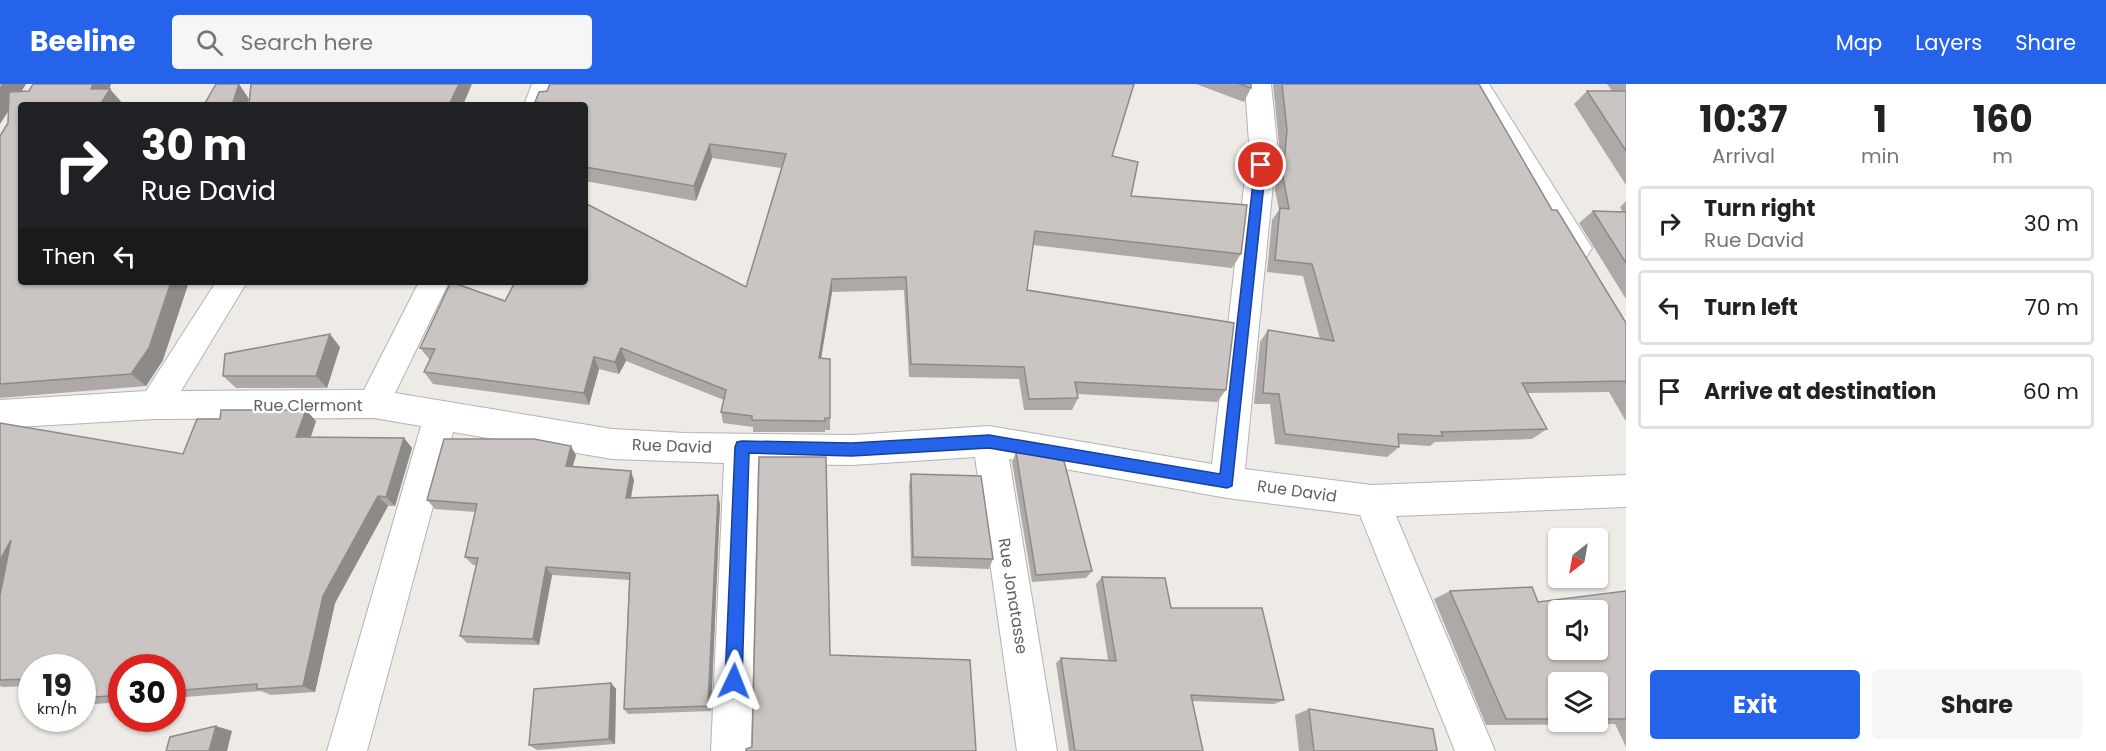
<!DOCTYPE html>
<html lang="en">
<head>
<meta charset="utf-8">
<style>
	body { margin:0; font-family:Poppins,sans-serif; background:#f6f6f6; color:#222; height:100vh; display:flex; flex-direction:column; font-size:22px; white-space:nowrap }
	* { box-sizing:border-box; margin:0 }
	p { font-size:20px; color:#767676 }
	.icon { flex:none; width:33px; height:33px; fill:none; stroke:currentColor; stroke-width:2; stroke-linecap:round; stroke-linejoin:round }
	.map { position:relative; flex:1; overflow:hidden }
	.panel { display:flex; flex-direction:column; background:#fff; width:480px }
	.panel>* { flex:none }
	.hud { position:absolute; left:18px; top:18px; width:570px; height:183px; border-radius:6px; box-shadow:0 2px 4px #0004; background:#202124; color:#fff; overflow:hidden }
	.needle { width:39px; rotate:211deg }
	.buttons { position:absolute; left:1548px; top:444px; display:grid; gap:12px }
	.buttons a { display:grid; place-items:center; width:60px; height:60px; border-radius:6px; background:#fff; box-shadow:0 2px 4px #0004; font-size:30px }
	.speed { position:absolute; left:18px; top:570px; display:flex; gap:12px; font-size:30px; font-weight:700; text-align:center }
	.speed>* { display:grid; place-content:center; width:78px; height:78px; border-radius:50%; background:#fff; box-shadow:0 2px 4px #0004; line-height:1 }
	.speed small { font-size:15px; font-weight:400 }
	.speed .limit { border:9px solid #d22; background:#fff; color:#111 }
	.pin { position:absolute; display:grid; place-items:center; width:51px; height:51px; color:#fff; margin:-26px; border:3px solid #fff; border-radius:50%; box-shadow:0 2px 6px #0007 }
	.me { position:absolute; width:66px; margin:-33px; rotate:2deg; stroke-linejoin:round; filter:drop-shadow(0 0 4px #0008) }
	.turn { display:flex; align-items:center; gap:21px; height:126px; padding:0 24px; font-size:27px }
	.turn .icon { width:78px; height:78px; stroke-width:2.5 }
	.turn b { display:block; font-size:42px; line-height:51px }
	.then { display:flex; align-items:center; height:57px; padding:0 24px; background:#0003; gap:12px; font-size:22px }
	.eta { display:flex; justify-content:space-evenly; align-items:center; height:102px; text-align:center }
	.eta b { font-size:36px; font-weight:700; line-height:42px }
	.cta { display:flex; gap:12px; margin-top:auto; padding:12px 24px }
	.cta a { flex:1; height:69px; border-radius:6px; background:#2563eb; color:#fff; font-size:24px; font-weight:700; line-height:69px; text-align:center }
	.cta a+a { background:#f6f6f6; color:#222 }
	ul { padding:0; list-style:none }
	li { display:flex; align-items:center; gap:18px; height:75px; margin:0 12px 9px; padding:0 12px; border:3px solid #e0e0e0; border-radius:6px }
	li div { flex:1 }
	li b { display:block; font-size:22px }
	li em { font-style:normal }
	header { display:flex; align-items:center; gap:36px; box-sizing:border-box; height:84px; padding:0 30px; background:#2563eb; color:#fff }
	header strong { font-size:28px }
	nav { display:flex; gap:33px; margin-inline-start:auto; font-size:21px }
	.search { width:420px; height:54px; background:#f6f6f6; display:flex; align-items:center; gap:15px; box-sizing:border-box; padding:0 21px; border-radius:6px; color:#767676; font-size:22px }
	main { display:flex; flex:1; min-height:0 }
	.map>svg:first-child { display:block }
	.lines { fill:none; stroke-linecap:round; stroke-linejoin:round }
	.minor-casing { stroke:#b0b4b7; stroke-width:2 }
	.minor { fill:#fff; fill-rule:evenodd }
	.wall { fill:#aea9a7; fill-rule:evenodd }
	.shaded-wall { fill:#8d8a88 }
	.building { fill:#cac5c2; stroke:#8d8a88; stroke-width:1.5; fill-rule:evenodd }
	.route { fill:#2563eb; stroke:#184099; stroke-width:1.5 }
	.labels { text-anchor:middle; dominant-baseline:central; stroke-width:4.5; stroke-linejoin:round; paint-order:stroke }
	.street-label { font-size:16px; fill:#5d6265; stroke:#fff }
</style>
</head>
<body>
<header>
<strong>Beeline</strong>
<div class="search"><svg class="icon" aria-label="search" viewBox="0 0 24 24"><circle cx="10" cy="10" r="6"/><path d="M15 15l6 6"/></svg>Search here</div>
<nav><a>Map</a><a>Layers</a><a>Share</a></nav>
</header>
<main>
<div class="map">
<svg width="1626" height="667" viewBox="0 0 1626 667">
	<rect width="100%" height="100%" fill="#eeeae5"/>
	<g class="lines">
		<defs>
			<g id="minor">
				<path d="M532,0H558L550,21H524Z"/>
				<path d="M1245,0H1271L1277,59L1245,385L1372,401L1626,391V423L1396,432L1495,667H1455L1360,431L1227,414L1009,375L1057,667H1017L975,373L852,381L758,380L751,667H711L724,379L612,375L453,348L367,667H327L421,342L374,334L155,335L0,344V316L146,307L216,198H247L181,307L364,306L419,198H449L395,309L612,345L685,349L852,351L989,342L1212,380L1249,59Z"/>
				<path d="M1463,0H1489L1587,156L1592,164L1587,172L1577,175L1567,172Z"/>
			</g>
		</defs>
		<use href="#minor" class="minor-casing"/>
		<use href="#minor" class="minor"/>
	</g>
	<g class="wall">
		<path d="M0,0H26L21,8L29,7L33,0H111L109,5L123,20L21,21V198L163,276L146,302L0,314V52L8,39V27Z"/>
		<path d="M550,0H1134L1112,72L1138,78L1131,112L1247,121L1241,170L1232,184L1033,161L1027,206L1234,239L1226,306L1217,318L1078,310V314L1072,326H1024L1019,295L909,293L904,206L832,208L821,274L830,275V346H825V348H753V343L723,339L721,328L724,316L626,277L619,290L599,285L589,321L433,300L424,288L430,276L420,264L451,198L505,217L515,198H585V119L746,203L781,84L712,74L696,117L585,97V21H536L535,18L539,8L547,7Z"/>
		<path d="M1196,0H1251V4L1244,18Z"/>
		<path d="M1273,0H1479L1552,126L1626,239V336H1625L1609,308L1527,309L1547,345L1532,355L1435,358L1430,362L1399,360V363L1387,373L1275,360L1270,320H1254L1260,258L1268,246L1320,255L1303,192L1267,188L1272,136L1279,126L1275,106L1279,59Z"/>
		<path d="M1607,0H1626V101L1574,20L1587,7H1612Z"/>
		<path d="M1626,117V215L1579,139L1593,127H1622L1620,123Z"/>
		<path d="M340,263L327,304H236L223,292Z"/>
		<path d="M316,337L311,353L404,354L412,364L395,422H388L335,519L315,608L271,611L261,607L172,614V584H122V618L82,621V584H32V602L3,603L0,602V339L183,370Z"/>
		<path d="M1016,368L1092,487L1086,494L1032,498L1012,378Z"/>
		<path d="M576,371L573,382L634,396L631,414L720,420L711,627L628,630L624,625L629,496L552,491L539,561L467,559L460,552L476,481H473L465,473L475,428L435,425L427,416Z"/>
		<path d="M911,390L993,475L989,485L911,482L909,401Z"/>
		<path d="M1102,493L1171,524L1284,616L1274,620L1192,617L1203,667H1069L1056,579L1061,574L1108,576L1096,500Z"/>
		<path d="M1450,507L1538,518L1626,507V663L1615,640L1486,641L1434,515ZM1558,598H1598V638H1558Z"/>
		<path d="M611,599L616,605L615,660L537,666L529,661Z"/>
		<path d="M1309,625L1437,667H1299L1295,631Z"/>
	</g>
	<g class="shaded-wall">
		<path d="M2,0H26L0,40V3Z"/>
		<path d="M93,0H111L108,8L110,5L123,20L122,21H100L91,5Z"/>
		<path d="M239,0L249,15L247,21H232Z"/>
		<path d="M459,0H472L463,21H449Z"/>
		<path d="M710,60L712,74L696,117L694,102Z"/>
		<path d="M832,195V208L819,287V274Z"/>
		<path d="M171,198H189L163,276L146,302L131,290Z"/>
		<path d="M330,250L340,263L327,304L316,292Z"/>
		<path d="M621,264L626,277L619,290L615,278Z"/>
		<path d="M594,273L599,285L589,321L584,309Z"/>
		<path d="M306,326L316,337L307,363L296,353Z"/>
		<path d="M404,354L412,364L395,422L386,413Z"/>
		<path d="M571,362L576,371L570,391L566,382Z"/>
		<path d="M631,387L634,396L629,423L626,414Z"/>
		<path d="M718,411L720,420L711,627L708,622Z"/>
		<path d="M378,412L388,422L335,519L315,608L303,602L323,512Z"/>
		<path d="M11,456L0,520V476Z"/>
		<path d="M546,483L552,491L539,561L533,555Z"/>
		<path d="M611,599L616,605L615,660L609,655Z"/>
		<path d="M216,642L232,647L227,667H209Z"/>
	</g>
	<g class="building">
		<path d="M33,0H93L91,5H110L100,21H21V198H171L149,264L131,290L0,300V52L8,39L9,8L29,7Z"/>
		<path d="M216,0H239L232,21H204Z"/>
		<path d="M251,0H459L449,21H249Z"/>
		<path d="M550,0H1134L1112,72L1138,78L1131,112L1247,121L1241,170L1035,147L1027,206L1234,239L1226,306L1075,298L1078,314L1029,315L1024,283L911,280L906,193L832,195L819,274L830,275V334H825V337L752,336V332L721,328L726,306L621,264L615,278L594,273L584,309L424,288L435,265L420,264L451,198L505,217L515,198H585V119L746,203L786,70L710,60L694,102L585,83V21H562L535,18L539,8L547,7Z"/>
		<path d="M1239,0H1251V4Z"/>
		<path d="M1282,0H1479L1552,126H1557L1626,239V299L1625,297L1522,299L1547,345L1441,348L1443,352L1398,350L1399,363L1285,350L1279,310L1263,309L1268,246L1334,257L1312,180L1275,176L1280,124L1289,125L1283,93L1287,46Z"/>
		<path d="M1587,7H1626V67Z"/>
		<path d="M1593,127L1626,128V179Z"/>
		<path d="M330,250L316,292H223L225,270Z"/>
		<path d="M221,326H306L296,353L404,354L386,413L378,412L323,512L303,602L257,605V600L172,607V584H122V611L82,614V584H32V595L0,596V511L11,456L0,476V339L183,370L197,335H220Z"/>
		<path d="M444,355H534L571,362L566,382L631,387L626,414L718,411L708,622L624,625L630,489L546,483L533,555L460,552L478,474L465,473L477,420L427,416Z"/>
		<path d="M1016,368L1064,377L1092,487L1036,491Z"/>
		<path d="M759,373H826L830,571L970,576L976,667H746V665L752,663Z"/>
		<path d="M911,390L981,392L993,475L913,473Z"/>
		<path d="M1102,493L1165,494L1171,524H1262L1284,616L1191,611L1203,667H1075L1061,574L1116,577Z"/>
		<path d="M1532,503L1538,518L1626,507V635H1598V598H1558V635H1506L1450,507ZM1558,526H1598V566H1558Z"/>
		<path d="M611,599L609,655L529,661L534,605Z"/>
		<path d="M1309,625L1433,645L1437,667H1314Z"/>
		<path d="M216,642L209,667H166L170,653Z"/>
	</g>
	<path class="route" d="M1261,77L1266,81L1232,402L1227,404L989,364L852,372L749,369L742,597L739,603L734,605L728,603L725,597L735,363L737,358L742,357L852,359L989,351L1220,390L1255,81Z"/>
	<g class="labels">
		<g class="street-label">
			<text x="308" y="321">Rue Clermont</text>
			<text transform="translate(672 362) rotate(2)">Rue David</text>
			<text transform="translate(1297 407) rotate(8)">Rue David</text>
			<text transform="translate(1013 512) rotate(81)">Rue Jonatasse</text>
		</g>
	</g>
</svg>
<div class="buttons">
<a><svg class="needle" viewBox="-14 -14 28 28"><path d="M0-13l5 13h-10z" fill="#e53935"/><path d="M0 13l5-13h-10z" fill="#767676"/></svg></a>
<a><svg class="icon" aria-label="sound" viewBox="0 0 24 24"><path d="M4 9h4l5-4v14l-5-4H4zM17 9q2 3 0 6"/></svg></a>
<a><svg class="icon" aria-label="layers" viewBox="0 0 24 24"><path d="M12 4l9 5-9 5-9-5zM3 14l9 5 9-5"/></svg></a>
</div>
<div class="speed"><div>19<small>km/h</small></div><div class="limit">30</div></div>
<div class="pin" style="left:1261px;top:81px;background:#d93025"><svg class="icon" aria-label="arrive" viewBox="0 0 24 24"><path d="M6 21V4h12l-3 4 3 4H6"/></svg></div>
<svg class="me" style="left:734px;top:597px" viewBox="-20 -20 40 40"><path d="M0-17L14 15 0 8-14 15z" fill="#2563eb" stroke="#fff" stroke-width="4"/></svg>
<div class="hud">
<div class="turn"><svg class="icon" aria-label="right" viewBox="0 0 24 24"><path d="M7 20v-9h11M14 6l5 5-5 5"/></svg><div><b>30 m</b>Rue David</div></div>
<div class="then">Then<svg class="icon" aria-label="left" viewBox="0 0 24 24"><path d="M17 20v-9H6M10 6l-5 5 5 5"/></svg></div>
</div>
</div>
<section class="panel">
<div class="eta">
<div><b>10:37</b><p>Arrival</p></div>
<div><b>1</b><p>min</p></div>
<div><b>160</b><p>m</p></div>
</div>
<ul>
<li><svg class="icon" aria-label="right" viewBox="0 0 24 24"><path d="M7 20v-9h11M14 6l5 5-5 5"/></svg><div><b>Turn right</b><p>Rue David</p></div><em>30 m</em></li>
<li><svg class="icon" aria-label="left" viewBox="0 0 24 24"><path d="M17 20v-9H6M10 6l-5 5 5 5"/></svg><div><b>Turn left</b></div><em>70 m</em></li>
<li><svg class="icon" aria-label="arrive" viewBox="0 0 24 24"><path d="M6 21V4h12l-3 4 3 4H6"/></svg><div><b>Arrive at destination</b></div><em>60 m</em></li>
</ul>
<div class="cta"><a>Exit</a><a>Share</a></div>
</section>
</main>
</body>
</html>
